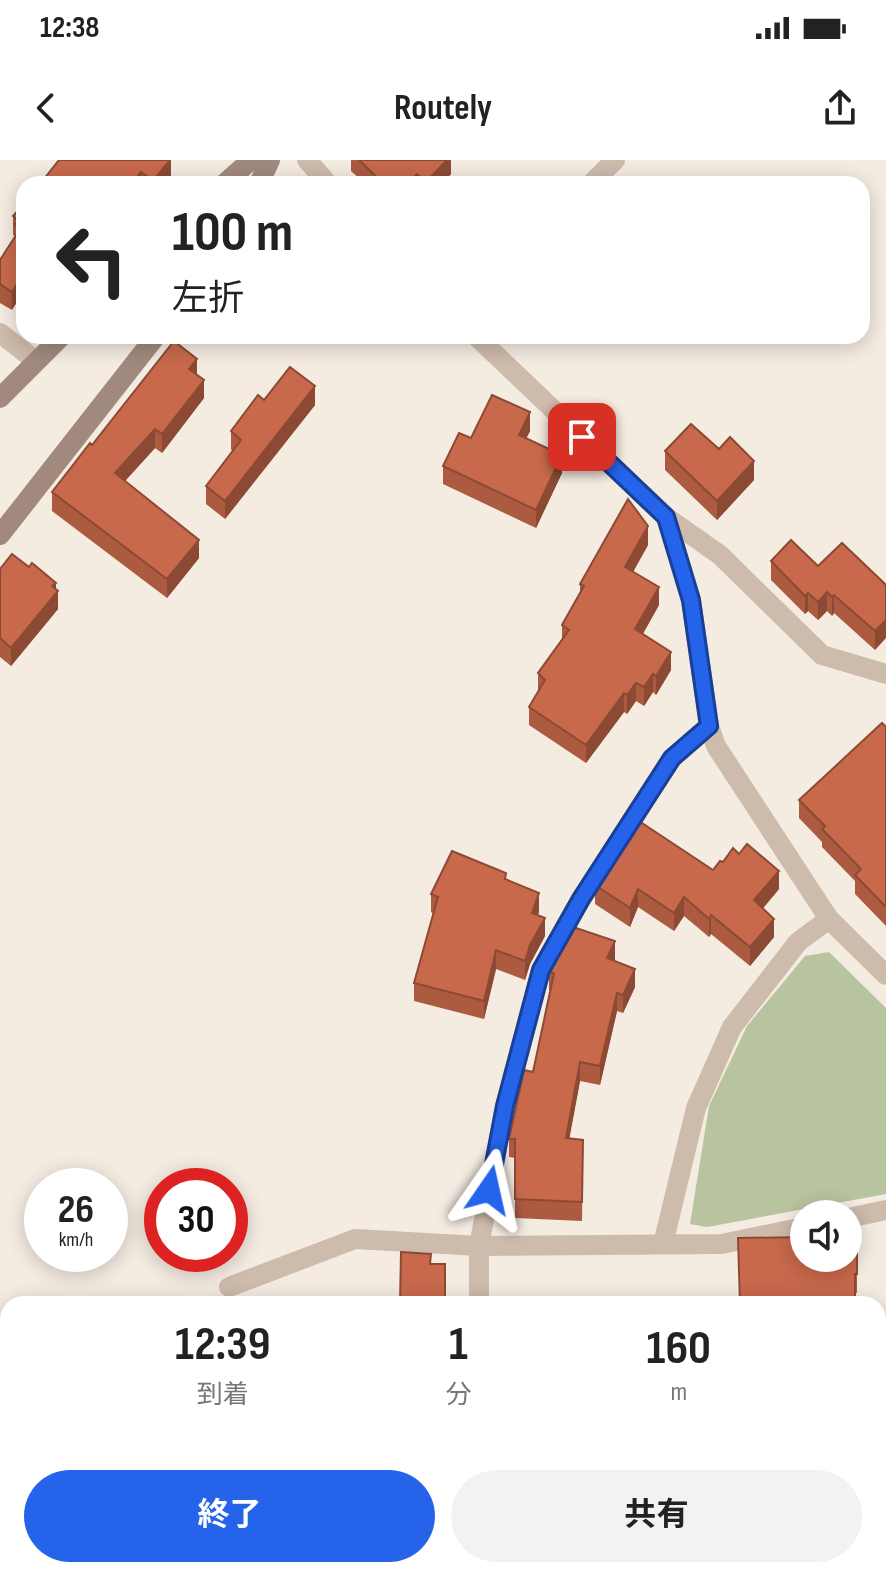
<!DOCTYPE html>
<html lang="ja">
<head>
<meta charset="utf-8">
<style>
	body { margin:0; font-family:"Sofia Sans Condensed","Noto Sans JP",sans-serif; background:#f2f2f2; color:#222; height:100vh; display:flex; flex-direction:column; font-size:30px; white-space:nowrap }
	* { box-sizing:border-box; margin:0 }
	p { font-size:26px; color:#767676 }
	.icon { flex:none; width:44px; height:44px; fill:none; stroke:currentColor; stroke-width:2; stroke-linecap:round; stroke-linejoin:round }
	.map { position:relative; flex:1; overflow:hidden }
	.details { position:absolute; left:0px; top:1136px; width:886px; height:282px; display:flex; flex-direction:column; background:#fff; border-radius:24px 24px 0 0; box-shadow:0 4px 20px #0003 }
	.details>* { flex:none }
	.top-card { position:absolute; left:16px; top:16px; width:854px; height:168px; border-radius:24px; box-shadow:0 4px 20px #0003; background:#fff; color:#222; overflow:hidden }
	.buttons { position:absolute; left:790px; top:1040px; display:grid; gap:16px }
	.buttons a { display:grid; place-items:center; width:72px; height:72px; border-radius:50%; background:#fff; box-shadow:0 4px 20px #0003; font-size:40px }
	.speed { position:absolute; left:24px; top:1008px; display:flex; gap:16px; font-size:40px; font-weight:700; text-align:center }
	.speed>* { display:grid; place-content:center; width:104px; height:104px; border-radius:50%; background:#fff; box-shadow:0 4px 20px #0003; line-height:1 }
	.speed small { font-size:20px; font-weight:400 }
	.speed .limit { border:12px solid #d22; background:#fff; color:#111 }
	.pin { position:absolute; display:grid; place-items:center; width:68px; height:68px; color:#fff; margin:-34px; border-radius:16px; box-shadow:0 4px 12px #0006 }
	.me { position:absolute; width:88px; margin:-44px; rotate:11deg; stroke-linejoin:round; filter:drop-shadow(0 0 6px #0008) }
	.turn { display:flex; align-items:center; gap:28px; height:168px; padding:0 24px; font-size:36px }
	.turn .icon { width:104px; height:104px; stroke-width:2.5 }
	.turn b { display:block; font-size:56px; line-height:68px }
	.eta { display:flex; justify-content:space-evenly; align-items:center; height:136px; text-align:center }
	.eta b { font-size:48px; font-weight:700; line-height:56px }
	.cta { display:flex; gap:16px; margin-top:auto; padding:16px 24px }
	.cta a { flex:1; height:92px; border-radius:48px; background:#2563eb; color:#fff; font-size:32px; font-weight:700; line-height:92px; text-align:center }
	.cta a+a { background:#f2f2f2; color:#222 }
	.status { display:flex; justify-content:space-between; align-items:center; height:56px; padding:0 40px; background:#fff; direction:ltr }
	.status svg { height:22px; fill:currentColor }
	header { display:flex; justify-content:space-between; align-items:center; height:104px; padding:0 24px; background:#fff; font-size:36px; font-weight:700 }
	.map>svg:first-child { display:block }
	.green { fill:#b8c4a0 }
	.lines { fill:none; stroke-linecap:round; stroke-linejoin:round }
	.canal { stroke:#7fb0b2; stroke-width:36 }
	.street { stroke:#cdbbac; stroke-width:20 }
	.secondary { stroke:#a18a7d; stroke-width:20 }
	.wall { fill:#ac5a40 }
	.shaded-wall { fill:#8c4a34 }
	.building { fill:#c8694b; stroke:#8c4a34; stroke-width:2 }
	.route-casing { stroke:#184099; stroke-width:20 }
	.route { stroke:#2563eb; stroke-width:14 }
</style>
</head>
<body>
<div class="status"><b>12:38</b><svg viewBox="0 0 49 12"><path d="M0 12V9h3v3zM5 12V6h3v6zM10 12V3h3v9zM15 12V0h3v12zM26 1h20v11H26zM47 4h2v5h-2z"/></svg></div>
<header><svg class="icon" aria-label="back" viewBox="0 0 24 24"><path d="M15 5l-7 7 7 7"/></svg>Routely<svg class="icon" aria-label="share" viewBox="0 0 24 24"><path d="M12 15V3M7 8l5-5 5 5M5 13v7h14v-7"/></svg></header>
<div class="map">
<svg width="886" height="1417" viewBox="0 0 886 1417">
	<rect width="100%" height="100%" fill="#f4ebe1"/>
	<g class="green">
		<path d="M829,792L886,848V1034L707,1067L690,1064L709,946L747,866L805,796Z"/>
		<path d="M8,1407V1410H647L674,1417H0V1414Z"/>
	</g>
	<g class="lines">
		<path class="canal" d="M828,1410L835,1417"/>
		<g class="street">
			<path d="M307,0L328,24"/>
			<path d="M591,24L615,0"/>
			<path d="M0,173L36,201"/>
			<path d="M476,176L666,357L720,395L822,495L886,514"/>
			<path d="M666,357L691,440L709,566L716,586L829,759L886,815"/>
			<path d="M848,1058L886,1050"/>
			<path d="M663,1084L696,948L732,867L798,782L829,759"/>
			<path d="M229,1127L355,1079L479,1086L722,1084L804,1067"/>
			<path d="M479,1144V1086L505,946L541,810L581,739L672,598L709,566"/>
			<path d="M878,1322L886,1321"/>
		</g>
		<g class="secondary">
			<path d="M224,24L251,0"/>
			<path d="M259,24L270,0"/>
			<path d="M0,238L62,176"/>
			<path d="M0,375L156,176"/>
		</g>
	</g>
	<g class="wall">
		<path d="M171,0V17L165,24H40Z"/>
		<path d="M351,0H451V14L441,24H365L351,11Z"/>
		<path d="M24,44L12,150L0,143V100L15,76L13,75V56Z"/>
		<path d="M197,215L204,238L162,293L155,288L125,321L199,398L167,438L52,351V332L92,285Z"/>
		<path d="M264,240L315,245L225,359L206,344V326L232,291L231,289V271Z"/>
		<path d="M530,271L526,278L562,313L536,368L443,324V306L471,278Z"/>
		<path d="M719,289L754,320L717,360L665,310V291Z"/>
		<path d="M648,385L633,412L659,445L643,474L671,510L656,535L653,532L644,546L636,541L627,554L624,552L586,603L529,565V547L538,532V513L562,479V465L580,433V424Z"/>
		<path d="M771,401L818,406L886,425L875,490L834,453L832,456L827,451L818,460L808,451L805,454L771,420Z"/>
		<path d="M0,409L56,429L58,449L11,506L0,497Z"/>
		<path d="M886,567V766L855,734V721L822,687V682L799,658V640Z"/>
		<path d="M614,694L713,710L779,729L763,748L774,777L750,806L711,774L709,777L684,756L674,771L638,747L630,767L595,744V725L614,697Z"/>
		<path d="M506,720L539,752L538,755L545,776L530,804L525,820L496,809L484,859L414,841V823L434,754L431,752V734Z"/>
		<path d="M614,801L635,827L623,853L617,851L600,925L580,921L569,978L583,980L582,1061L515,1058V998L509,997V979L533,912L550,830H549V811Z"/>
		<path d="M804,1077L857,1114V1133H855Z"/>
		<path d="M878,1229L883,1284V1302L878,1303Z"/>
	</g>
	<g class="shaded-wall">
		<path d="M170,0H171V17L165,24H153V21Z"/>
		<path d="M447,0H451V14L441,24H426V22Z"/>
		<path d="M141,12V24H132Z"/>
		<path d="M417,14V24H407Z"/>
		<path d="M24,113V131L12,150V132Z"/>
		<path d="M197,199V218L189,209Z"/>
		<path d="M204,220V238L162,293V274Z"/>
		<path d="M315,226V245L225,359V341Z"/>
		<path d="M530,252V271L519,294V275Z"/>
		<path d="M155,269V288L115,332V313Z"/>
		<path d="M562,295V313L536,368V350Z"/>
		<path d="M754,301V320L717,360V341Z"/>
		<path d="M648,366V385L625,426V407Z"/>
		<path d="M199,380V398L167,438V419Z"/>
		<path d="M56,423V434L58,431V449L11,506V488L52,426Z"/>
		<path d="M659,427V445L635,487V469Z"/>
		<path d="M827,432V451L818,460V442Z"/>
		<path d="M808,433V451L805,454V436Z"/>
		<path d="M834,435V453L832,456V437Z"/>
		<path d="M886,460V478L875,490V471Z"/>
		<path d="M671,492V510L656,535V516Z"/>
		<path d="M653,514V532L644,546V527Z"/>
		<path d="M636,523V541L627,554V535Z"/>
		<path d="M624,533V552L586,603V585Z"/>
		<path d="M779,711V729L754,759V740Z"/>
		<path d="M638,729V747L630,767V748Z"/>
		<path d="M539,733V752L532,772V753Z"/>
		<path d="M684,737V756L674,771V753Z"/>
		<path d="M711,755V774L709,777V759Z"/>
		<path d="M545,758V776L530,804L525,820V801L530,785Z"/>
		<path d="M774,759V777L750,806V787Z"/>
		<path d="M615,781V800L607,816V798Z"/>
		<path d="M496,790V809L484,859V841Z"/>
		<path d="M635,809V827L623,853V835Z"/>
		<path d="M617,833V851L600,925V906Z"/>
		<path d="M580,902V921L566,997V978Z"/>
	</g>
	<g class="building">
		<path d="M59,0H170L153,21L141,12L132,24L123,17L117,24H40Z"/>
		<path d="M359,0H447L426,22L417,14L407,24H384Z"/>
		<path d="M24,44V113L12,132L0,124V100L20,69L15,64L18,61L13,56Z"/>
		<path d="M174,181L197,199L189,209L204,220L162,274L155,269L115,313L199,380L167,419L52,332L90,283L92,285Z"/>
		<path d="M290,207L315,226L225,341L206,326L241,280L231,271L258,235L264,240Z"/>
		<path d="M492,235L530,252L519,275L562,295L536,350L443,306L459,273L471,278Z"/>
		<path d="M691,264L719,289L730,277L754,301L717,341L665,291Z"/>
		<path d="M628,339L648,366L625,407L659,427L635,469L671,492L656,516L653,514L644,527L636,523L627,535L624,533L586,585L529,547L545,520L538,513L569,470L562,465L584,426L580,424Z"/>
		<path d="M791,380L818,406L842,383L886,425V460L875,471L834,435L832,437L827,432L818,442L808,433L805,436L771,401Z"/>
		<path d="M12,394L29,407L32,403L56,423L52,426L58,431L11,488L0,478V409Z"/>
		<path d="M882,563L886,567V747L855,715L861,709L822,669L825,666L799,640Z"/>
		<path d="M639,661L713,710L720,701L723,702L733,688L739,694L747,684L779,711L754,740L774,759L750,787L711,755L709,759L684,737L674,753L638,729L630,748L595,725L616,694H614L625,676Z"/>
		<path d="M452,691L506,713L505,719L539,733L532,753L545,758L530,785L525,801L496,790L484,841L414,823L438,737L431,734Z"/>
		<path d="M570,766L615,781L607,798L635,809L623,835L617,833L600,906L580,902L566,978L583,980L582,1042L515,1039V979H509L524,910L533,912L554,813L549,811L553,796Z"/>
		<path d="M804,1077V1098H848V1087L857,1086V1114H855V1144H740L738,1078Z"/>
		<path d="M401,1092L431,1094L430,1104H445V1144H400Z"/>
		<path d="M878,1229L883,1254V1284H878Z"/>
	</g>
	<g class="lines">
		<defs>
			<path id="route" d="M489,1030L505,946L541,810L581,739L672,598L709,566L691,440L666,357L582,277"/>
		</defs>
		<use href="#route" class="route-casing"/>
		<use href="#route" class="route"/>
	</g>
</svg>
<div class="buttons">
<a><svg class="icon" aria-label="sound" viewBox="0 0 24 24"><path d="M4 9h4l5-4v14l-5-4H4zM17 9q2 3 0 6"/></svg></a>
</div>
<div class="speed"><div>26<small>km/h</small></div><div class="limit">30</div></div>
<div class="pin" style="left:582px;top:277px;background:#d93025"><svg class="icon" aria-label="arrive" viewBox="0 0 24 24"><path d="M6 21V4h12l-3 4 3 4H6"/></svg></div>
<svg class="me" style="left:489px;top:1030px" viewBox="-20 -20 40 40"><path d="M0-17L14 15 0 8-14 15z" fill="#2563eb" stroke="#fff" stroke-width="4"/></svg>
<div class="top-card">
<div class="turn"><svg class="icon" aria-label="left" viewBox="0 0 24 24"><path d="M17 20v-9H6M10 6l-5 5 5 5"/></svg><div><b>100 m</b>左折</div></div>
</div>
<section class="details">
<div class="eta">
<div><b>12:39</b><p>到着</p></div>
<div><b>1</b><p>分</p></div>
<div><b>160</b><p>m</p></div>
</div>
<div class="cta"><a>終了</a><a>共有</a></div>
</section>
</div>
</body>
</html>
